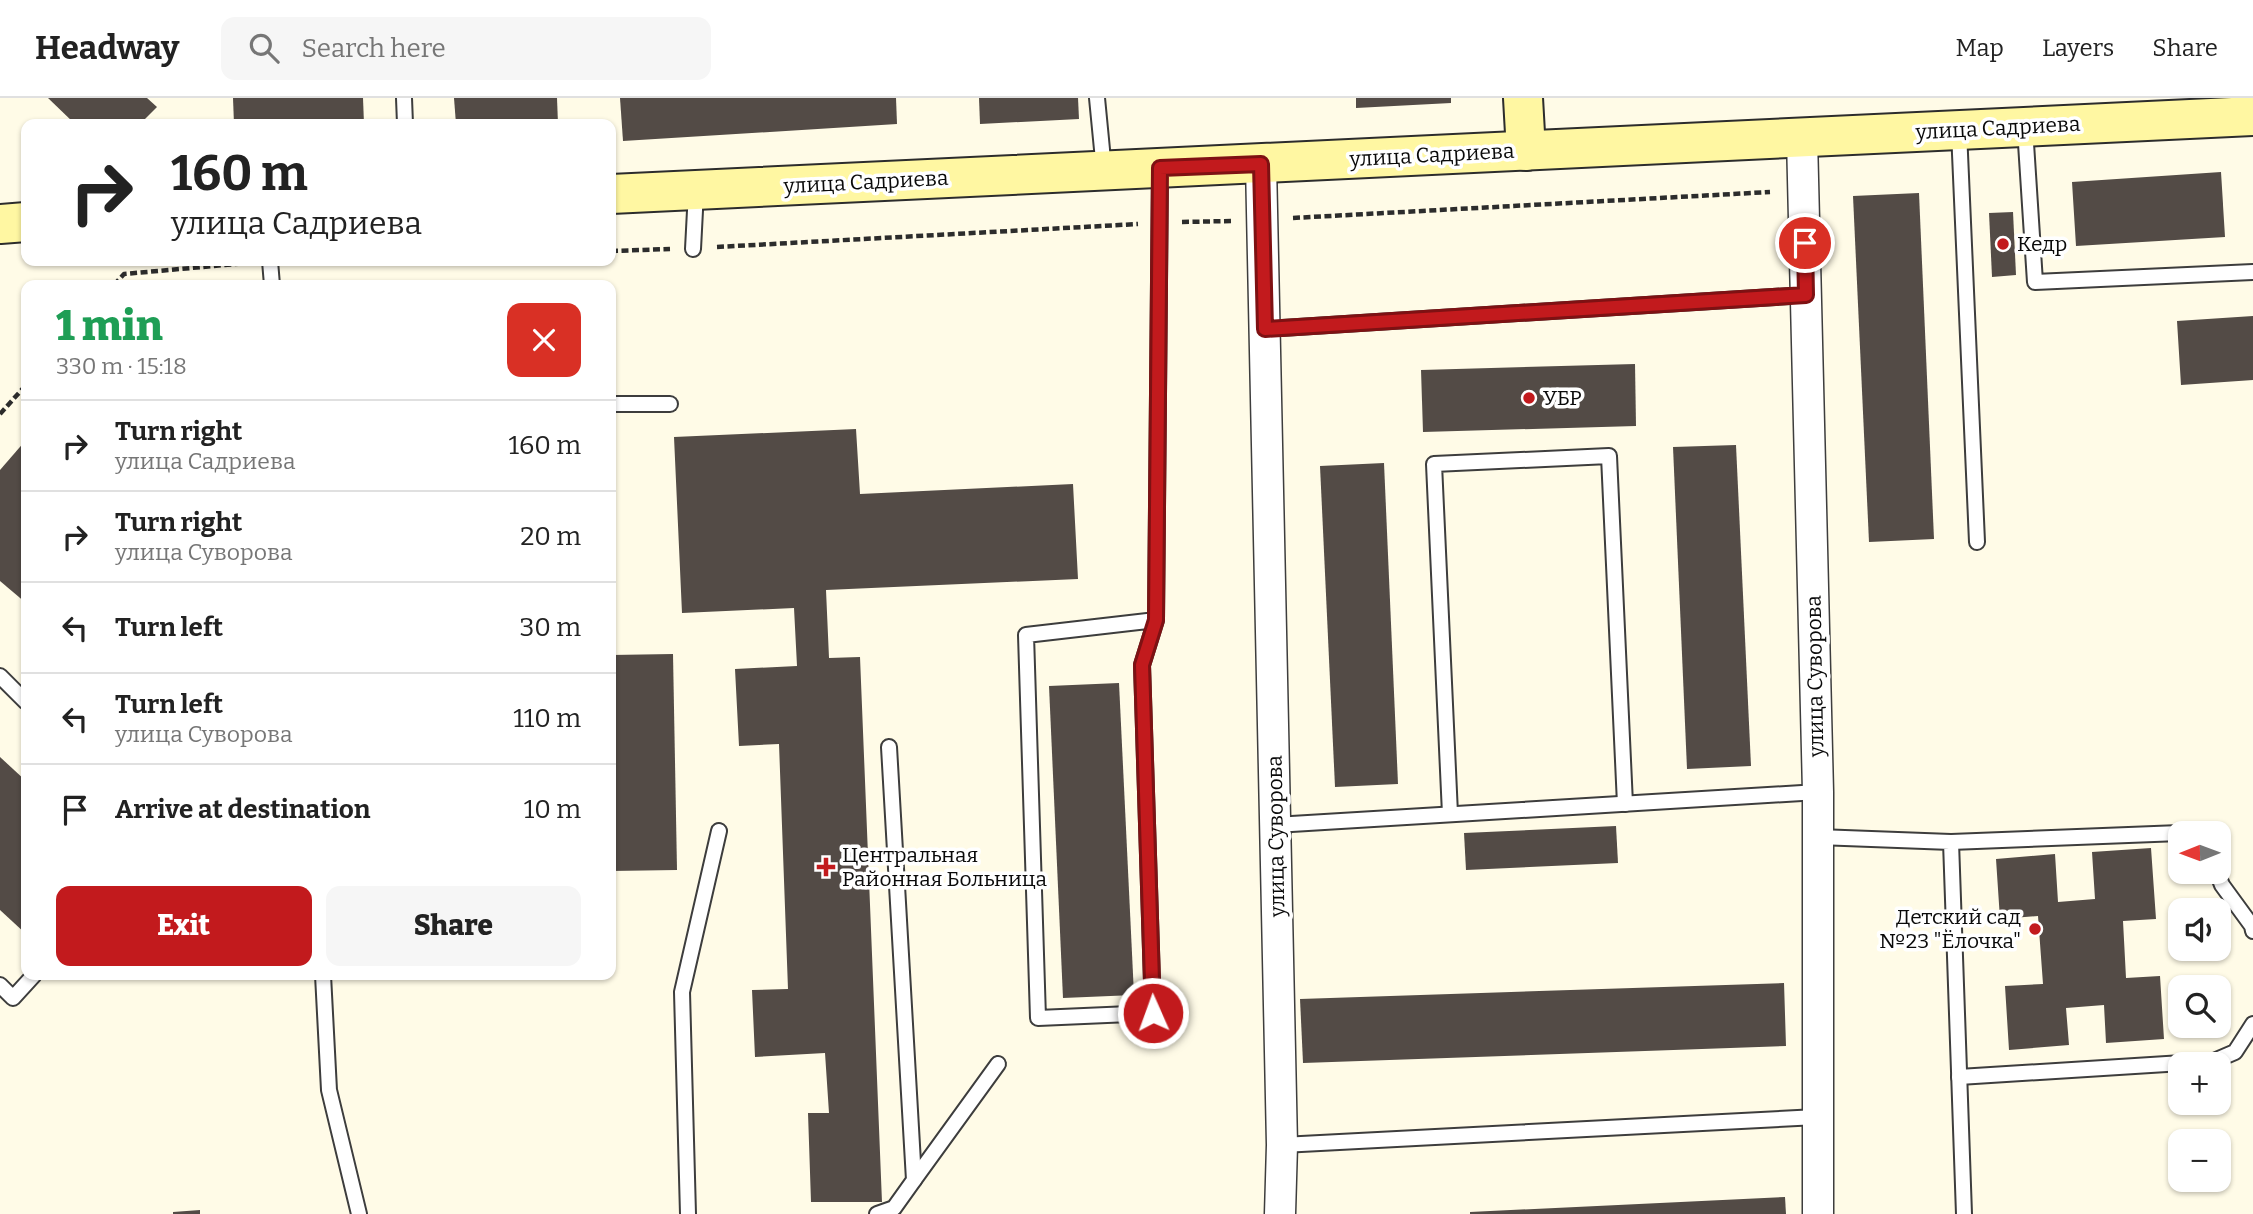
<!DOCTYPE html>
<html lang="en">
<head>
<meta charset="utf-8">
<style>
	body { margin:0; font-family:Bitter,serif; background:#f6f6f6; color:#222; height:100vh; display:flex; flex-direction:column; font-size:26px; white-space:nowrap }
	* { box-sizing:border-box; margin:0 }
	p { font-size:23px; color:#767676 }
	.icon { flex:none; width:38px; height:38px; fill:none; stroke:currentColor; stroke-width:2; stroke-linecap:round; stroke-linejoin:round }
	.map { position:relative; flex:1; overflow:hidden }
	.panel { position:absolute; left:21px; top:182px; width:595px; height:700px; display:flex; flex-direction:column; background:#fff; border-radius:14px; box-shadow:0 2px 5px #0004 }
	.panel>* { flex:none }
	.banner { position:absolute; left:21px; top:21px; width:595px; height:147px; border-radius:14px; box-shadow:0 2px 5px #0004; background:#fff; color:#222; overflow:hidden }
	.needle { width:46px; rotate:269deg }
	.buttons { position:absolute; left:2168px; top:723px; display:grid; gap:14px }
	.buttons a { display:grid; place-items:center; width:63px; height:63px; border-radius:14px; background:#fff; box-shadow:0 2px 5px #0004; font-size:35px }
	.pin { position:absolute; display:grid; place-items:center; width:60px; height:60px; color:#fff; margin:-30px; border:4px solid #fff; border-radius:50%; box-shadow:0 2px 7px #0007 }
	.me { position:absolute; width:77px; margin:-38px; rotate:358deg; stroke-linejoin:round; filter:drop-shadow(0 0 5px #0008) }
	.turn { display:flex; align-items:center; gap:24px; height:147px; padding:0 35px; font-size:32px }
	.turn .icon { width:91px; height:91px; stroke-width:2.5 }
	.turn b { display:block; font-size:49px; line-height:60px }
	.round { display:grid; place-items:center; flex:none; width:74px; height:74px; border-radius:14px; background:#f6f6f6 }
	.head { display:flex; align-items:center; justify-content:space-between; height:119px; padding:0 35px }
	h1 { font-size:42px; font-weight:800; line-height:52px; color:#1e9e55 }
	.button { display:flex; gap:14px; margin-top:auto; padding:14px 35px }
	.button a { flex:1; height:80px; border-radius:14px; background:#c21a1d; color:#fff; font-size:28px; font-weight:800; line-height:80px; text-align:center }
	.button a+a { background:#f6f6f6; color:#222 }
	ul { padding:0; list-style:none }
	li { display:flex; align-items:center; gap:21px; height:91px; padding:0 35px; border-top:2px solid #e0e0e0 }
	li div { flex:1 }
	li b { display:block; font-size:26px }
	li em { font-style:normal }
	header { display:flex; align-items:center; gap:42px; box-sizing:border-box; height:98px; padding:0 35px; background:#fff; border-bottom:2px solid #e0e0e0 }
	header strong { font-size:33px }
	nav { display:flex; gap:38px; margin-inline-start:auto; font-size:24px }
	.search { width:490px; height:63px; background:#f6f6f6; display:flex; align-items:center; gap:18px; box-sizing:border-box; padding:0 24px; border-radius:14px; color:#767676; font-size:26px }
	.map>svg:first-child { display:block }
	.building { fill:#534b46 }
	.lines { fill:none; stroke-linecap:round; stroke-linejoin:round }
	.lane-casing { stroke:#3d3d3d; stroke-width:18 }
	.street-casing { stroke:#3d3d3d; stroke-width:33 }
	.secondary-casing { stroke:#2c2c2c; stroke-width:42 }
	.path { stroke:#2c2c2c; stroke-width:4.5; stroke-dasharray:7 3.5; stroke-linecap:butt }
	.lane { stroke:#fff; stroke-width:14 }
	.street { stroke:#fff; stroke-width:30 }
	.secondary { stroke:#fff7a2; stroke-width:38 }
	.route-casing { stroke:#7e1113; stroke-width:18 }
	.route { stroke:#c21a1d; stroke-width:12 }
	.poi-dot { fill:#c21a1d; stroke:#fff; stroke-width:2.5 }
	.labels { text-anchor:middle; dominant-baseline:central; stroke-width:7; stroke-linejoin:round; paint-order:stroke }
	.street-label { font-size:21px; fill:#0a0a0a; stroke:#fff }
	.poi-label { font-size:21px; fill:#0a0a0a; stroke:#fff; text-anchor:start }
</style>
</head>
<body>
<header>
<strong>Headway</strong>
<div class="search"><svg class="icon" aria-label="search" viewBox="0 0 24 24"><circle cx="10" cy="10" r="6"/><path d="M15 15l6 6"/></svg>Search here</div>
<nav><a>Map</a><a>Layers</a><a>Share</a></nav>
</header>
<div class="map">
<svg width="2253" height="1116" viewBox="0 0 2253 1116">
	<rect width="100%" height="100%" fill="#fffbe7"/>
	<g class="building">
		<path d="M48,0H147L157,9L140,26H75Z"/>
		<path d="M233,0H363L364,26H234Z"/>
		<path d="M454,0H557L558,26H456Z"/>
		<path d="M620,0H896L897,26L623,43Z"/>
		<path d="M979,0H1078L1079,21L980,26Z"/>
		<path d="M1356,0H1451V5L1356,10Z"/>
		<path d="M2221,74L2225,139L2076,148L2072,84Z"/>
		<path d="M1919,95L1934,441L1869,444L1853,98Z"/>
		<path d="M2013,114L2016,177L1992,179L1989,115Z"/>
		<path d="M2253,218V282L2181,287L2177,223Z"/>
		<path d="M1635,266L1636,328L1423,334L1421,272Z"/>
		<path d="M856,331L860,396L1073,386L1078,481L826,492L829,560L860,559L882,1104H811L808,1015H829L825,955L755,959L752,892L788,891L779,646L739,648L735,571L797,568L794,510L682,515L674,339Z"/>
		<path d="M26,342V505L0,483V372Z"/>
		<path d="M1736,347L1751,668L1687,671L1673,349Z"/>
		<path d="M1384,365L1398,686L1335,689L1320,368Z"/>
		<path d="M673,556L677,772L611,773V557Z"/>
		<path d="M1119,585L1134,897L1063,900L1049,588Z"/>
		<path d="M0,659L26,683V836L0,812Z"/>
		<path d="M1616,728L1618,765L1466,772L1464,735Z"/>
		<path d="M2151,750L2156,821L2123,823L2126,880L2160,878L2164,941L2106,945L2104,907L2066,910L2069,947L2009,952L2005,888L2043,886L2038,818L2000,821L1996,761L2055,756L2058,804L2095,801L2092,754Z"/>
		<path d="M1784,885L1786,948L1303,965L1300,901Z"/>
		<path d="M1785,1099L1786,1116H1470V1114Z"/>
		<path d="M200,1112V1116H173V1114Z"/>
	</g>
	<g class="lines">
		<defs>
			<g id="lane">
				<path d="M404,0L405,26"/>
				<path d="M1097,0L1104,72"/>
				<path d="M2025,30L2035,184L2253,174"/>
				<path d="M1959,33L1977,444"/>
				<path d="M693,151L696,93"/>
				<path d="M270,163L272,187"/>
				<path d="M1265,231L1806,197"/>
				<path d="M611,306H670"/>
				<path d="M1156,522L1026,537L1038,920L1153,915L1142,567L1156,522L1160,72"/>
				<path d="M0,578L26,604"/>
				<path d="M1450,716L1434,366L1609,358L1625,706"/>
				<path d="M1275,727L1818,694"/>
				<path d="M1818,739L1951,744L1964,1116"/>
				<path d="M1951,744L2180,735"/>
				<path d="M2217,774L2222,787L2252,828L2253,833"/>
				<path d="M323,877L329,992L359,1116"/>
				<path d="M0,887L13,900L34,877"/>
				<path d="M1959,979L2214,963L2235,954L2253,926"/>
				<path d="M1282,1047L1817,1019"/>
				<path d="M914,1082L998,966"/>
				<path d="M688,1116L682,894L719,733"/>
				<path d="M877,1116L894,1110L914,1082L889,649"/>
			</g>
			<g id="street">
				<path d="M1802,40L1818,694V1116"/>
				<path d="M1261,66L1282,1047L1280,1116"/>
			</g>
			<g id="secondary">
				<path d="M1523,0L1526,53"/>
				<path d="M611,96L2253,18"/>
				<path d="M0,126L26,124"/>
			</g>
		</defs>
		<use href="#lane" class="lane-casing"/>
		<use href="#street" class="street-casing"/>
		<use href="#secondary" class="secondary-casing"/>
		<g class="path">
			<path d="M1293,120L1770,94"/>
			<path d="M1182,124L1232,123"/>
			<path d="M717,149L1138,126"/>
			<path d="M611,153L670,151"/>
			<path d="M114,187L124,176L247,165"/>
			<path d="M0,316L26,287"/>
		</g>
		<use href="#lane" class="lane"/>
		<use href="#street" class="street"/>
		<use href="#secondary" class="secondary"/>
	</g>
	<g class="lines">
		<defs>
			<path id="route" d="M1153,915L1142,567L1156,522L1160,70L1261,66L1265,231L1806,197L1805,145"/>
		</defs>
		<use href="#route" class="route-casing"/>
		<use href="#route" class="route"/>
	</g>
	<g class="poi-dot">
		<circle cx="2003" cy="146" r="7"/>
		<circle cx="1529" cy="300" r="7"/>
		<path d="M822.5 758.5h7v7h7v7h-7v7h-7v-7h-7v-7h7z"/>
		<circle cx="2035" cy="831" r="7"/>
	</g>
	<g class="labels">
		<g class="street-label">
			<text transform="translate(1998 30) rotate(-3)">улица Садриева</text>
			<text transform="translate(1432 57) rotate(-3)">улица Садриева</text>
			<text transform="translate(866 84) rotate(-3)">улица Садриева</text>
			<text transform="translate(1815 578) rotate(-91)">улица Суворова</text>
			<text transform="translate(1276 738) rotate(-91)">улица Суворова</text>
		</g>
		<g class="poi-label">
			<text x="2017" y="146">Кедр</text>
			<text x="1543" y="300">УБР</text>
			<text x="842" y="757">Центральная<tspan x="842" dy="24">Районная Больница</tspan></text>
			<text x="2021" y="819" text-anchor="end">Детский сад<tspan x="2021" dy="24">№23 "Ёлочка"</tspan></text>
		</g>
	</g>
</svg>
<div class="buttons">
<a><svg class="needle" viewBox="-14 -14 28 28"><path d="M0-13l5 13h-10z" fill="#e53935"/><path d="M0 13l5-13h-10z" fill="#767676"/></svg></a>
<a><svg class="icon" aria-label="sound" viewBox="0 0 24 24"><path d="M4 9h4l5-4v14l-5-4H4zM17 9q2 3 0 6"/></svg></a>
<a><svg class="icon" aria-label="search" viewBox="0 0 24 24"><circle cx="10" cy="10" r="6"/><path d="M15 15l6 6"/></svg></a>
<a>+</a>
<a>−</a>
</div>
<div class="pin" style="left:1805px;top:145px;background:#d93025"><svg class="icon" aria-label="arrive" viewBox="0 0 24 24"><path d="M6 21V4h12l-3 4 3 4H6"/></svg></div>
<svg class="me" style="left:1153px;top:915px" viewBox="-20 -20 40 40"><circle r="17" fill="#c21a1d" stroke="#fff" stroke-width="3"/><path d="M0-11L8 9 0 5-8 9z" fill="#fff"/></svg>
<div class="banner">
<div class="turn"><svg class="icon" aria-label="right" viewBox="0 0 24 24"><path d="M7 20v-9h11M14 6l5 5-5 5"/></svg><div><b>160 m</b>улица Садриева</div></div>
</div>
<section class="panel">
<div class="head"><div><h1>1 min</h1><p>330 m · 15:18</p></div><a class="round" style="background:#d93025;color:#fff"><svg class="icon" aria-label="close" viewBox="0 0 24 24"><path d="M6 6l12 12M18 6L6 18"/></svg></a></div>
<ul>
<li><svg class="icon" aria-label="right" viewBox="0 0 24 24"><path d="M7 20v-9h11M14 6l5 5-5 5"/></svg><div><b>Turn right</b><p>улица Садриева</p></div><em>160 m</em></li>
<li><svg class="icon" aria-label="right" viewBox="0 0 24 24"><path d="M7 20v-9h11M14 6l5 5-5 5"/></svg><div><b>Turn right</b><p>улица Суворова</p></div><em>20 m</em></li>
<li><svg class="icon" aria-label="left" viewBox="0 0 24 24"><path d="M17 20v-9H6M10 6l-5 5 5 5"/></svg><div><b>Turn left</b></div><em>30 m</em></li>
<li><svg class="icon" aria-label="left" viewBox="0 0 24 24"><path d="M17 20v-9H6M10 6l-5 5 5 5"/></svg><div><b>Turn left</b><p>улица Суворова</p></div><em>110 m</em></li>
<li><svg class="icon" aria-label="arrive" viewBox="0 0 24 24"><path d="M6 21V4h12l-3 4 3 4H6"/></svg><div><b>Arrive at destination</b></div><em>10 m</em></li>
</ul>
<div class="button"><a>Exit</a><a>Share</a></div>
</section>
</div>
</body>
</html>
